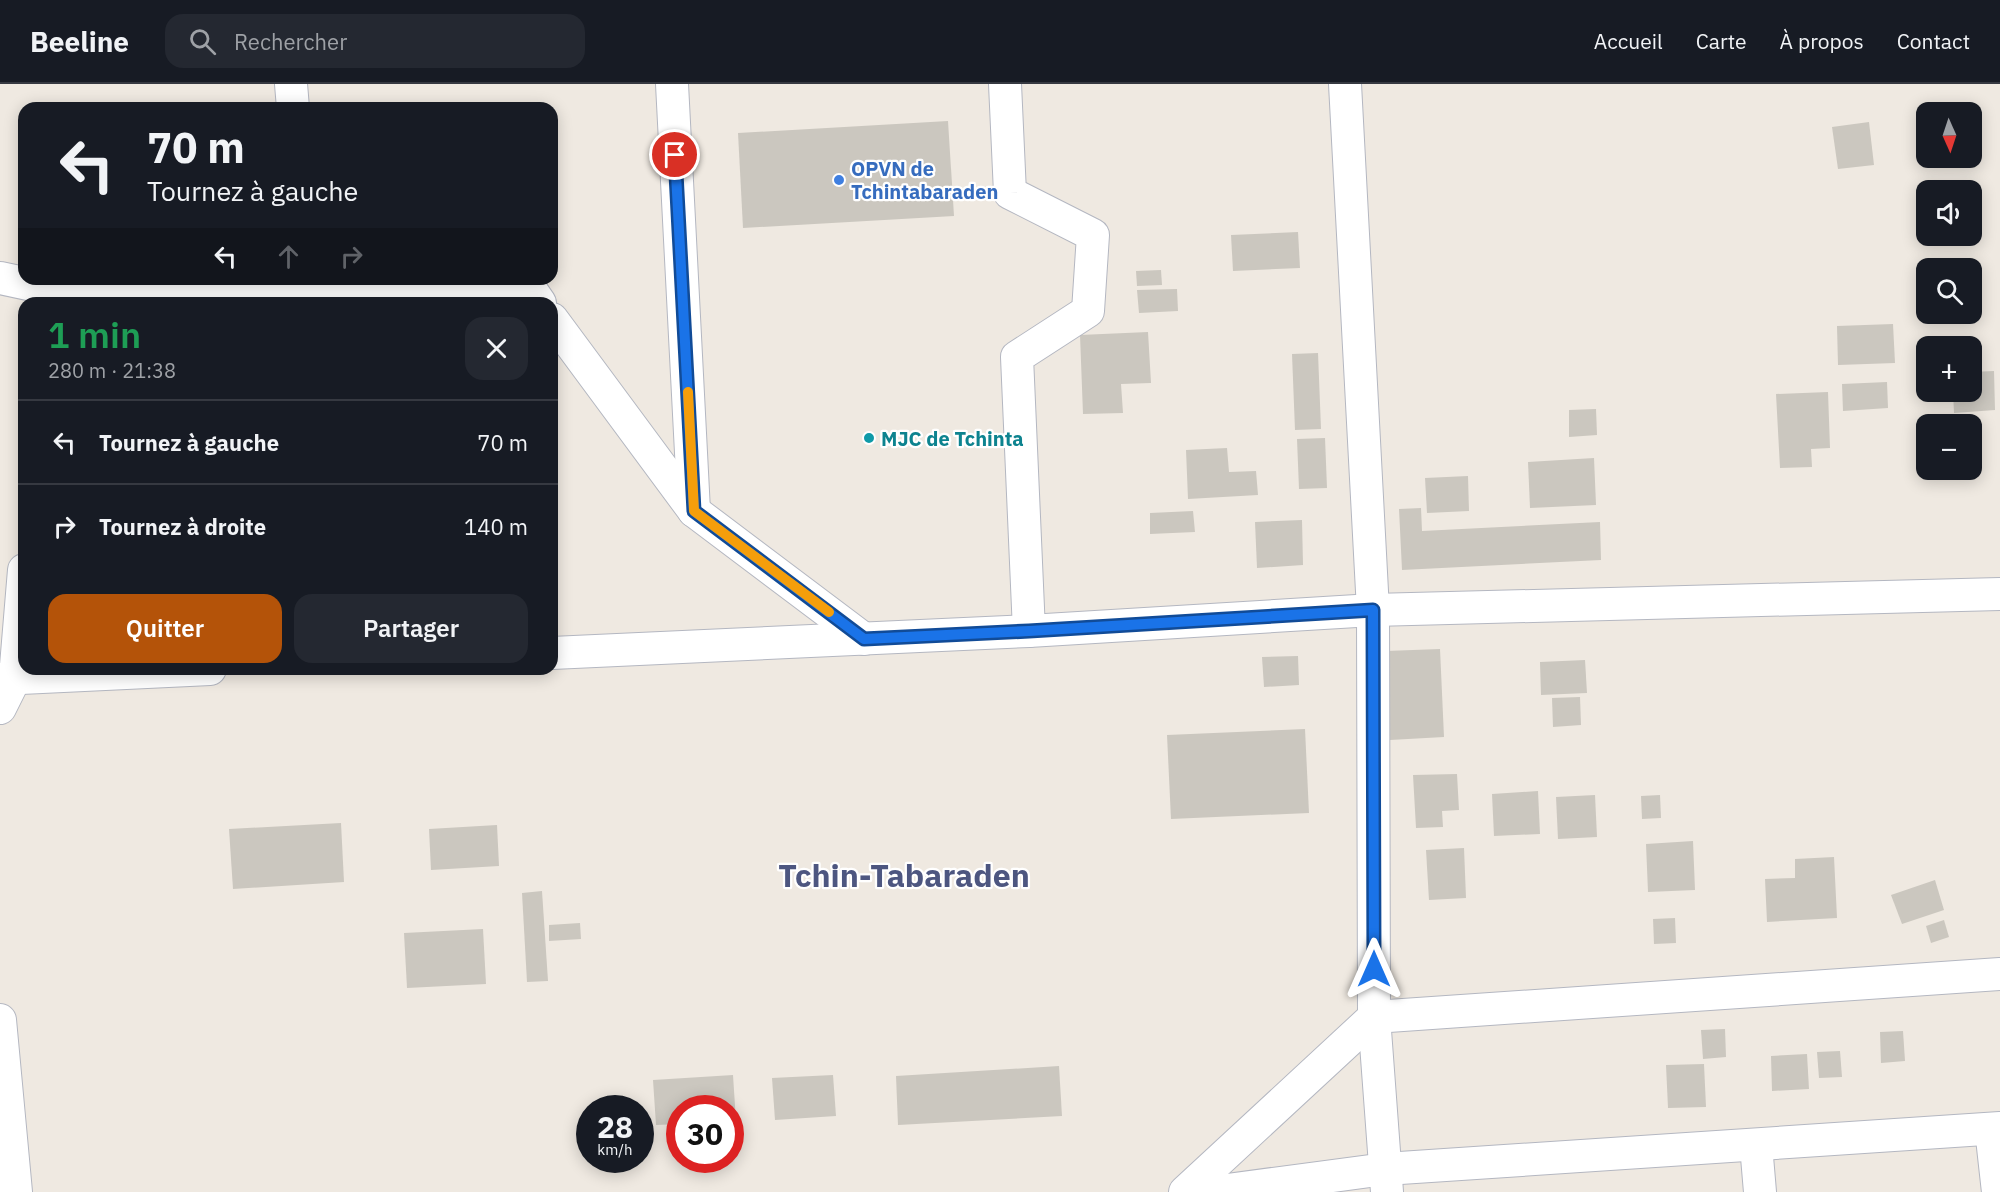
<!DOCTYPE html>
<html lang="fr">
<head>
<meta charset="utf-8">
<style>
	body { margin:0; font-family:"IBM Plex Sans",sans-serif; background:#242831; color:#f1f3f6; height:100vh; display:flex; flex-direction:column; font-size:22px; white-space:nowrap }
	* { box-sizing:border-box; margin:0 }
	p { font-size:20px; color:#9ea1a6 }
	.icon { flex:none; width:33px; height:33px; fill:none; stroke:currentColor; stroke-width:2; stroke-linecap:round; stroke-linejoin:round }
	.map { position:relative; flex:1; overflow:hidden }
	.drawer { position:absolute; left:18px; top:213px; width:540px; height:378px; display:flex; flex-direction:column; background:#171b24; border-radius:18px; box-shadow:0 3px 15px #0003 }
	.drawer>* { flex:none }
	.top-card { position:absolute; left:18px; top:18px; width:540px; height:183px; border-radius:18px; box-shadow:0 3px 15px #0003; background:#171b24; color:#f1f3f6; overflow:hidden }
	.needle { width:39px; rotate:177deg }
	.buttons { position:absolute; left:1916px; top:18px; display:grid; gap:12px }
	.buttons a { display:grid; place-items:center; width:66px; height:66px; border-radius:12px; background:#171b24; box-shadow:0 3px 15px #0003; font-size:30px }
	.speed { position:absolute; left:576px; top:1011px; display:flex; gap:12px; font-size:30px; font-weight:700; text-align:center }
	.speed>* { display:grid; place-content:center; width:78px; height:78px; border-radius:50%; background:#171b24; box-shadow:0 3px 15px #0003; line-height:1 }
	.speed small { font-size:15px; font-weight:400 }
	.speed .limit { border:9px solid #d22; background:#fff; color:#111 }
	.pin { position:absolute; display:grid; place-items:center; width:51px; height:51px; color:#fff; margin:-26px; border:3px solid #fff; border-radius:50%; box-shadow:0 2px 6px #0007 }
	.me { position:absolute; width:66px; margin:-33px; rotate:0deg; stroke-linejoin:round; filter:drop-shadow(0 0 4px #0008) }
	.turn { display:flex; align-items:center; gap:21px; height:126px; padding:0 30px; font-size:27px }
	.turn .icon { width:78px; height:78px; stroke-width:2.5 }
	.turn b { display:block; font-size:42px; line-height:51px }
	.lanes { display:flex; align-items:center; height:57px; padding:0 30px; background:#0003; justify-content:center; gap:30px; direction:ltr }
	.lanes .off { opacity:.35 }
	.round { display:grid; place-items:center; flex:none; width:63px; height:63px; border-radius:18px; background:#242831 }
	.overview { display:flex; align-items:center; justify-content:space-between; height:102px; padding:0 30px }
	h1 { font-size:36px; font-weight:600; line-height:45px; color:#1e9e55 }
	.action { display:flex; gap:12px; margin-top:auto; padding:12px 30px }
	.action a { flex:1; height:69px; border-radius:18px; background:#b45309; color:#fff; font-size:24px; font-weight:600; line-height:69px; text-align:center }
	.action a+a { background:#242831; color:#f1f3f6 }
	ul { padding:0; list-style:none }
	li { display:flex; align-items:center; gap:18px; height:84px; padding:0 30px; border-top:2px solid #363941 }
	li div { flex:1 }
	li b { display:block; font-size:22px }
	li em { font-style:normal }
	header { display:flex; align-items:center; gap:36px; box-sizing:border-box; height:84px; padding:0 30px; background:#171b24; border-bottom:2px solid #363941 }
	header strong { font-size:28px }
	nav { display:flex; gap:33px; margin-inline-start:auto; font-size:21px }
	.search { width:420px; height:54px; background:#242831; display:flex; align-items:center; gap:15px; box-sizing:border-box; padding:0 21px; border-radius:18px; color:#9ea1a6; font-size:22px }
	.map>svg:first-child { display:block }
	.building { fill:#cbc7bf }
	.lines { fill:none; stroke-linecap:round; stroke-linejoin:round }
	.minor-casing { stroke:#b4b7c1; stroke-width:34 }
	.minor { stroke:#fff; stroke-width:32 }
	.route-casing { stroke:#114b97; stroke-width:15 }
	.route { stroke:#1a73e8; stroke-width:10 }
	.slow { stroke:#f59e0b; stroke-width:10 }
	.shop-dot { fill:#3f7fe0; stroke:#fff; stroke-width:2 }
	.culture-dot { fill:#0f9aa8; stroke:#fff; stroke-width:2 }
	.labels { text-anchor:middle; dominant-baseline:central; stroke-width:4.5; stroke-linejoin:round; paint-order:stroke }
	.shop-label { font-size:20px; font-weight:bold; fill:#366cbe; stroke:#fff; text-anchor:start }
	.culture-label { font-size:20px; font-weight:bold; fill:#0d838f; stroke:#fff; text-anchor:start }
	.town-label { font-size:32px; font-weight:bold; fill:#4d5680; stroke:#fff }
</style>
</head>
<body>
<header>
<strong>Beeline</strong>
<div class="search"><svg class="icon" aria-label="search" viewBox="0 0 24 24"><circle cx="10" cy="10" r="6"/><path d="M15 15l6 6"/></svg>Rechercher</div>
<nav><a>Accueil</a><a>Carte</a><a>À propos</a><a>Contact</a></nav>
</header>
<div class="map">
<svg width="2000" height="1108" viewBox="0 0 2000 1108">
	<rect width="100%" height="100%" fill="#efe9e1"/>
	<g class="building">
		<path d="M948,37L954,132L743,144L738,49Z"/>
		<path d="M1869,38L1874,81L1838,85L1832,43Z"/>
		<path d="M1298,148L1300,184L1233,187L1231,151Z"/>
		<path d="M1161,186L1162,201L1137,202L1136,187Z"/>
		<path d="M1177,205L1178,227L1139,229L1137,206Z"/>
		<path d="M1927,230H1945V231L1928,234Z"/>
		<path d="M1893,240L1895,279L1838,281L1837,242Z"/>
		<path d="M1148,248L1151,299L1121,300L1123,329L1083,330L1080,251Z"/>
		<path d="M1318,269L1321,345L1295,346L1292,270Z"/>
		<path d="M1994,287L1995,326L1954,329L1953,308H1971V288Z"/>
		<path d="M1887,298L1888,324L1843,327L1842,300Z"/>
		<path d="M1828,308L1830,364L1811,365L1812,383L1780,384L1776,310Z"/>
		<path d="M1596,325L1597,351L1569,353V326Z"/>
		<path d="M1325,354L1327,404L1299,405L1297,355Z"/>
		<path d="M1227,364L1229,388L1256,387L1258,411L1188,415L1186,366Z"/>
		<path d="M1594,374L1596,421L1530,424L1528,378Z"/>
		<path d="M1468,392L1469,427L1427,429L1425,394Z"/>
		<path d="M1421,424L1422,447L1600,438L1601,476L1402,486L1399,425Z"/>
		<path d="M1193,427L1195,448L1150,450V429Z"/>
		<path d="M1302,436L1303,481L1257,484L1255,438Z"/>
		<path d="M1440,565L1444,653L1390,656L1386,567Z"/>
		<path d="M1298,572L1299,601L1264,603L1262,573Z"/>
		<path d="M1585,576L1587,609L1541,611L1540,578Z"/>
		<path d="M1580,613L1581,641L1553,643L1552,614Z"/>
		<path d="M1305,645L1309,729L1171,735L1167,651Z"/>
		<path d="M1457,690L1459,726L1442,727L1443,743L1416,744L1413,691Z"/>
		<path d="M1538,707L1540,750L1494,752L1492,710Z"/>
		<path d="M1595,711L1597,753L1558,755L1556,713Z"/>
		<path d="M1660,711L1661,734L1642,735L1641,712Z"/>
		<path d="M341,739L344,798L233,805L229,745Z"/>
		<path d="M497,741L499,782L431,786L429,745Z"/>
		<path d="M1693,757L1695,806L1648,808L1646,760Z"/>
		<path d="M1464,764L1466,814L1429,816L1426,766Z"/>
		<path d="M1834,773L1837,834L1767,838L1765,795L1795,794V775Z"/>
		<path d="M1935,796L1944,826L1902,840L1891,811Z"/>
		<path d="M542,807L548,897L527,898L522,809Z"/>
		<path d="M1675,834L1676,859L1654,860L1653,835Z"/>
		<path d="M1944,836L1949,853L1931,859L1926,842Z"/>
		<path d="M580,839L581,855L549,857V841Z"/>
		<path d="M483,845L486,900L407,904L404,849Z"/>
		<path d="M1725,945L1726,973L1703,975L1701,946Z"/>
		<path d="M1903,947L1905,977L1881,979L1880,948Z"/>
		<path d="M1840,967L1842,993L1819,994L1817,968Z"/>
		<path d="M1807,970L1809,1005L1772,1007L1771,972Z"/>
		<path d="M1704,980L1706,1023L1668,1024L1666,981Z"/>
		<path d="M1059,982L1062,1032L898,1041L896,992Z"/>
		<path d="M733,991L736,1037H730V1024H680V1040L656,1041L653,996Z"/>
		<path d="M833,991L836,1032L775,1036L772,994Z"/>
	</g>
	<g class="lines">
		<defs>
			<g id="minor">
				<path d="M291,0L293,24"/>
				<path d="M672,0L694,427"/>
				<path d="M1005,0L1010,109L1093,151L1088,227L1017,273L1029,547"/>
				<path d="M1345,0L1373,526L1374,933L1387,1108"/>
				<path d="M0,194L47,204L529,203L540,219"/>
				<path d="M552,235L694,427L864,555"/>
				<path d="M552,569L1029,547L1373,526L2000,510"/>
				<path d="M0,595L210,585"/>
				<path d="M0,624L15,594L24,486"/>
				<path d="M0,936L16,1108"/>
				<path d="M1991,1045L1998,1108"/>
				<path d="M1756,1061L1760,1108"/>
				<path d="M1185,1108L1374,933L2000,890"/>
				<path d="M1212,1108L1385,1085L2000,1044"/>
			</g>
		</defs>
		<use href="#minor" class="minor-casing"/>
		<use href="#minor" class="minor"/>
	</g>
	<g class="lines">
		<defs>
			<path id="route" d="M675,71L694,427L864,555L1029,547L1373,526L1374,885"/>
		</defs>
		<use href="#route" class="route-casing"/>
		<use href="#route" class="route"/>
		<path class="slow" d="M688,308L694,427L829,528"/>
	</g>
	<circle class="shop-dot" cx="839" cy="96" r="6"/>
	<circle class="culture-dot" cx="869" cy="354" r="6"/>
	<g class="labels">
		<g class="shop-label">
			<text x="851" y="84">OPVN de<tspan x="851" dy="23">Tchintabaraden</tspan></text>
		</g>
		<g class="culture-label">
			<text x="881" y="354">MJC de Tchinta</text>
		</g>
		<g class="town-label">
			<text x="904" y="791">Tchin-Tabaraden</text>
		</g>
	</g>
</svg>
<div class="buttons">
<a><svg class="needle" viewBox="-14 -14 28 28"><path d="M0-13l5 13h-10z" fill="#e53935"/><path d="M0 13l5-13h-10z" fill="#9ea1a6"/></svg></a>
<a><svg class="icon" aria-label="sound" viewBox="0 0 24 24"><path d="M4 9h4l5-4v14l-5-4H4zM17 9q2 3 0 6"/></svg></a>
<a><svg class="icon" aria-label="search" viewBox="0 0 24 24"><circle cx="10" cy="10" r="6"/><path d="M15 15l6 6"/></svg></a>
<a>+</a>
<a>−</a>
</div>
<div class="speed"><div>28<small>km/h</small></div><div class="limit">30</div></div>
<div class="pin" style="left:675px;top:71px;background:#d93025"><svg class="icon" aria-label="arrive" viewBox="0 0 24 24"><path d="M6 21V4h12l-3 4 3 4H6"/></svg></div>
<svg class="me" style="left:1374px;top:885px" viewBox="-20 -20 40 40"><path d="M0-17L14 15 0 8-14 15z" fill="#1a73e8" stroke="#fff" stroke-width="4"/></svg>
<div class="top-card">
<div class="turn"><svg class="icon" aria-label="left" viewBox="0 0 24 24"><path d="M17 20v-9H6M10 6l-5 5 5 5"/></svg><div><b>70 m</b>Tournez à gauche</div></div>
<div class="lanes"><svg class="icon" aria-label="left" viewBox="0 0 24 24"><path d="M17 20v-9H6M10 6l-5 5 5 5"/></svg><svg class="icon off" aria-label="ahead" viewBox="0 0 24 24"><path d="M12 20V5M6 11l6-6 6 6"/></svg><svg class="icon off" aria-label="right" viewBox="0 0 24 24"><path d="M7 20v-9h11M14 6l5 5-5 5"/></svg></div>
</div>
<section class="drawer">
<div class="overview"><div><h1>1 min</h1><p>280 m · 21:38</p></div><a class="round"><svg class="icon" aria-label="close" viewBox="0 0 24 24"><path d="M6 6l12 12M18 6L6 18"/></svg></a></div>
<ul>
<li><svg class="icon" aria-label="left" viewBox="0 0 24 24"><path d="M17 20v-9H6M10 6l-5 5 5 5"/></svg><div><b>Tournez à gauche</b></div><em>70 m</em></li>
<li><svg class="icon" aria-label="right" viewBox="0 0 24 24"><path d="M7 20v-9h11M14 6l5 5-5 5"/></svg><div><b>Tournez à droite</b></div><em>140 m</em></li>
</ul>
<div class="action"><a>Quitter</a><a>Partager</a></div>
</section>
</div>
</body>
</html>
